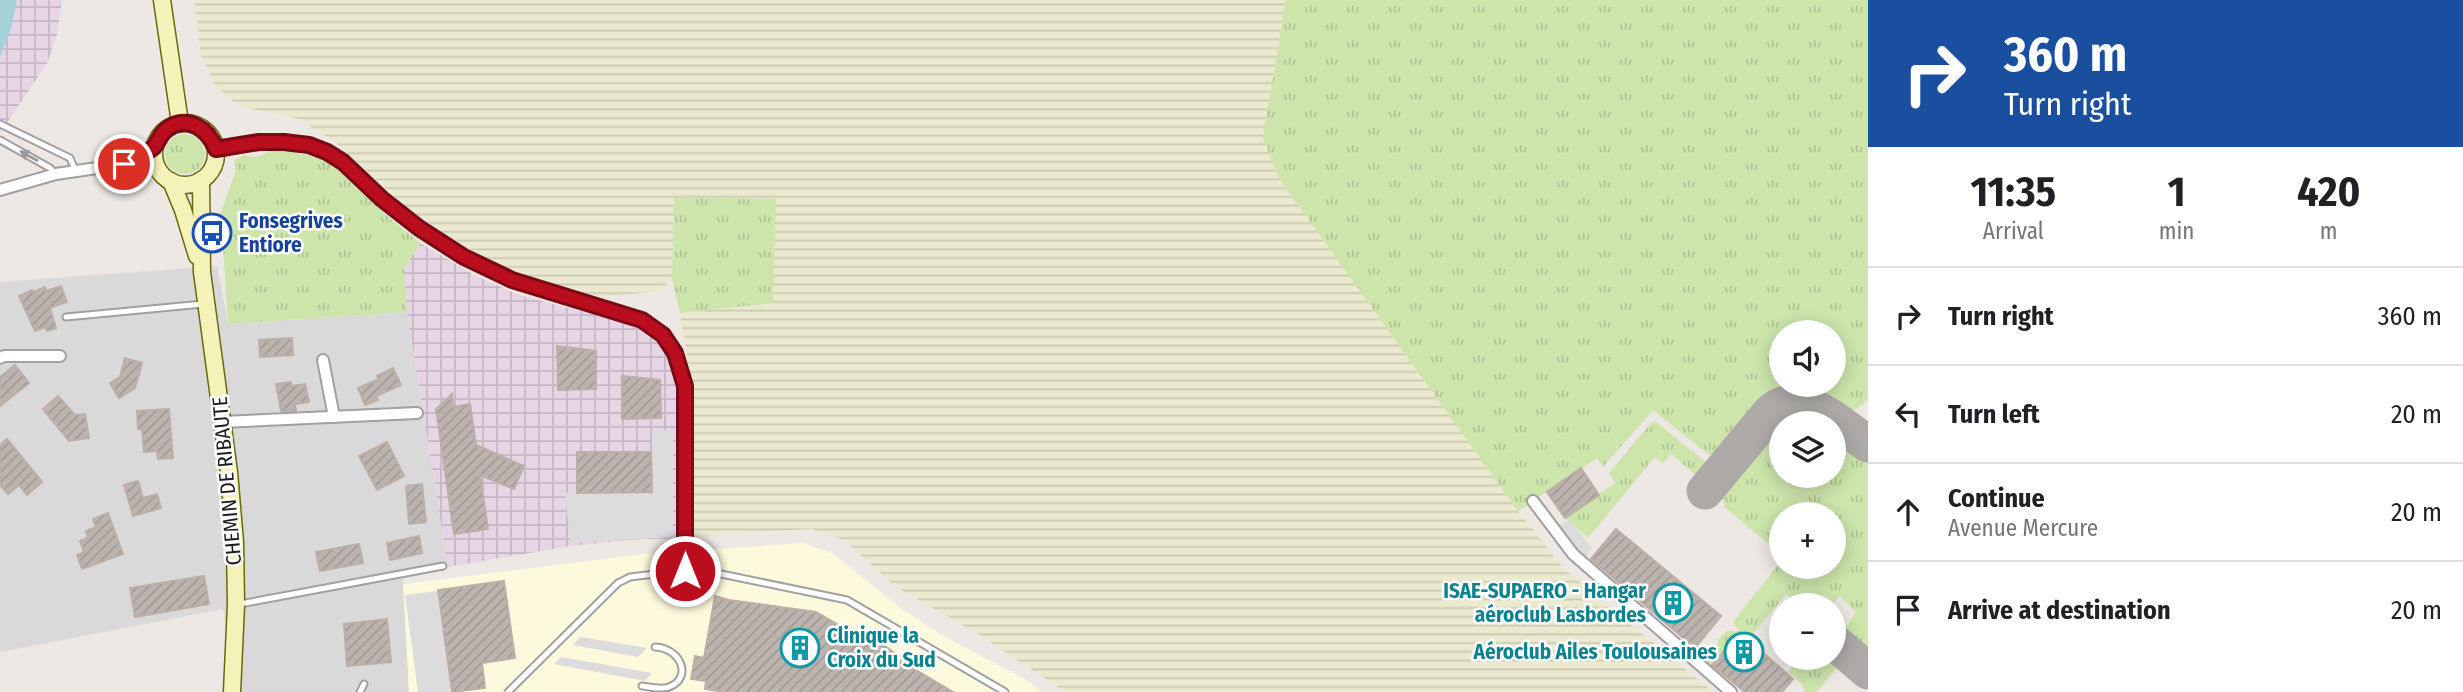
<!DOCTYPE html>
<html lang="en">
<head>
<meta charset="utf-8">
<style>
	body { margin:0; font-family:"Fira Sans Condensed",sans-serif; background:#f2f2f2; color:#202124; height:100vh; display:flex; flex-direction:column; font-size:26px; white-space:nowrap }
	* { box-sizing:border-box; margin:0 }
	p { font-size:23px; color:#757577 }
	.icon { flex:none; width:38px; height:38px; fill:none; stroke:currentColor; stroke-width:2; stroke-linecap:round; stroke-linejoin:round }
	.map { position:relative; flex:1; overflow:hidden }
	.drawer { display:flex; flex-direction:column; background:#fff; width:595px }
	.drawer>* { flex:none }
	.guide { background:#1a4fa0; color:#fff; overflow:hidden }
	.buttons { position:absolute; left:1769px; top:320px; display:grid; gap:14px }
	.buttons a { display:grid; place-items:center; width:77px; height:77px; border-radius:50%; background:#fff; box-shadow:0 4px 18px #0003; font-size:35px }
	.pin { position:absolute; display:grid; place-items:center; width:60px; height:60px; color:#fff; margin:-30px; border:4px solid #fff; border-radius:50%; box-shadow:0 2px 7px #0007 }
	.me { position:absolute; width:77px; margin:-38px; rotate:0deg; stroke-linejoin:round; filter:drop-shadow(0 0 5px #0008) }
	.turn { display:flex; align-items:center; gap:24px; height:147px; padding:0 21px; font-size:32px }
	.turn .icon { width:91px; height:91px; stroke-width:2.5 }
	.turn b { display:block; font-size:49px; line-height:60px }
	.eta { display:flex; justify-content:space-evenly; align-items:center; height:119px; text-align:center }
	.eta b { font-size:42px; font-weight:700; line-height:49px }
	ul { padding:0; list-style:none }
	li { display:flex; align-items:center; gap:21px; height:98px; padding:0 21px; border-top:2px solid #e0e0e0 }
	li div { flex:1 }
	li b { display:block; font-size:26px }
	li em { font-style:normal }
	main { display:flex; flex:1; min-height:0 }
	.map>svg:first-child { display:block }
	.residential { fill:#dad9d9 }
	.industrial { fill:url(#industrial-grid) }
	.education { fill:#fcf9dc }
	.farmland { fill:url(#farmland-rules) }
	.grass { fill:url(#grass-tufts); fill-rule:evenodd }
	.parking { fill:#dcdcdc }
	.water { fill:#a6d1d8 }
	.lines { fill:none; stroke-linecap:round; stroke-linejoin:round }
	.taxiway { stroke:#aca9a6; stroke-width:37 }
	.building { fill:url(#building-hatch); stroke:#bdaea6; stroke-width:2 }
	.service-casing { stroke:#a0a0a0; stroke-width:9 }
	.minor-casing { stroke:#a0a0a0; stroke-width:14 }
	.secondary-casing { stroke:#696a0c; stroke-width:19 }
	.service { stroke:#fff; stroke-width:5 }
	.minor { stroke:#fff; stroke-width:10 }
	.secondary { stroke:#f4f1b9; stroke-width:16 }
	.oneway { fill:#999 }
	.route-casing { stroke:#790914; stroke-width:18 }
	.route { stroke:#ba0e1f; stroke-width:12 }
	.labels { text-anchor:middle; dominant-baseline:central; stroke-width:5; stroke-linejoin:round; paint-order:stroke }
	.transit-label { font-size:21px; font-weight:bold; fill:#164399; stroke:#fff; text-anchor:start }
	.street-label { font-size:21px; fill:#1c1c1c; stroke:#fff }
	.culture-label { font-size:21px; font-weight:bold; fill:#0d838f; stroke:#fff; text-anchor:end }
</style>
</head>
<body>
<main>
<div class="map">
<svg width="1868" height="692" viewBox="0 0 1868 692">
	<defs>
		<pattern id="industrial-grid" width="8" height="8" patternUnits="userSpaceOnUse" patternTransform="scale(1.75)"><rect width="8" height="8" fill="#e6d5e4"/><path d="M0 4h8M4 0v8" fill="none" stroke="#c5b6c3"/></pattern>
		<pattern id="farmland-rules" width="6" height="5" patternUnits="userSpaceOnUse" patternTransform="scale(1.75)"><rect width="6" height="5" fill="#ebeacf"/><path d="M0 2.5h6" fill="none" stroke="#c9c8b1"/></pattern>
		<pattern id="grass-tufts" width="24" height="20" patternUnits="userSpaceOnUse" patternTransform="scale(1.75)"><rect width="24" height="20" fill="#cde4ab"/><path d="M3 7l-1-3M5 7V3M7 7l1-3M15 17l-1-3M17 17v-4M19 17l1-3" fill="none" stroke="#afc393"/></pattern>
		<pattern id="building-hatch" width="6" height="6" patternUnits="userSpaceOnUse" patternTransform="scale(1.75)"><rect width="6" height="6" fill="#bdb4af"/><path d="M-1 1l2-2M0 6l6-6M5 7l2-2" fill="none" stroke="#a29a96"/></pattern>
	</defs>
	<rect width="100%" height="100%" fill="#ede8e3"/>
	<path class="residential" d="M217,266L228,324L407,312L448,567L403,575L409,692H235L223,609L0,652V282Z"/>
	<g class="industrial">
		<path d="M0,0H62L57,35L47,63L0,133Z"/>
		<path d="M420,243L476,276L519,295L645,328L660,342L670,358L677,379L679,539H640L570,546L448,567L407,312L404,269Z"/>
	</g>
	<path class="education" d="M803,543L832,553L905,611L945,637L1023,678L1043,692H409L403,584L644,554Z"/>
	<path class="farmland" d="M194,0H1286L1263,137L1278,177L1518,511L1564,569L1713,692H1065L980,635L896,587L844,540L812,529L692,535V387L680,313L772,303L674,198L672,279L659,291L603,297L546,285L501,266L448,236L406,207L334,141L298,119L239,106L216,87L201,55Z"/>
	<g class="grass">
		<path d="M1286,0H1868V398C1844,431 1814,387 1783,395C1761,401 1733,444 1718,462L1653,410L1603,467L1597,458L1518,511L1278,177L1263,137ZM1782,332H1834V385H1782Z"/>
		<circle cx="185" cy="154" r="20"/>
		<path d="M287,150L320,159L338,170L386,215L420,243L404,269L407,312L228,324L221,212L236,170L234,160L244,155C255,159 258,157 268,152C273,150 281,150 287,150Z"/>
		<path d="M674,198L776,199L773,303L680,313L672,279Z"/>
		<path d="M1802,411L1823,423L1782,424V476H1834V432L1868,459V661L1853,647L1845,628L1856,612L1840,596L1832,605L1799,606L1786,594L1749,639L1740,632L1710,667L1706,662L1718,643V640L1727,631H1739L1733,622L1781,561L1782,567H1834V514H1782L1781,554L1724,507L1721,487L1779,420L1786,413Z"/>
		<path d="M1656,422L1712,467V470L1703,481L1671,454L1663,463L1655,457L1588,538L1565,518L1615,483L1609,473L1651,423Z"/>
		<path d="M1835,655L1841,656L1843,660L1817,692H1805L1801,683L1788,672L1797,662L1805,668L1818,658H1834Z"/>
	</g>
	<g class="parking">
		<path d="M673,430V537L570,543L565,493L652,494V431Z"/>
		<path d="M1569,520L1592,548L1584,559L1557,527Z"/>
		<path d="M437,591L451,692H418L405,595Z"/>
		<path d="M580,637H581L647,648L638,657L573,645Z"/>
		<path d="M561,657L652,673L645,681L554,664Z"/>
	</g>
	<path class="water" d="M0,0H17L11,29L0,57Z"/>
	<g class="lines">
		<g class="taxiway">
			<path d="M1705,491L1770,413C1800,384 1841,426 1868,444"/>
			<path d="M1834,642L1868,671"/>
		</g>
	</g>
	<g class="building">
		<path d="M61,286L67,302L50,308L56,328L47,331L45,327L35,331L19,296L32,290L33,292L45,287L46,291Z"/>
		<path d="M292,338L293,355L260,357L259,340Z"/>
		<path d="M557,346L596,351V389L558,390Z"/>
		<path d="M125,358L142,363L135,388L119,398L110,383L120,377Z"/>
		<path d="M15,365L29,383L0,406V377Z"/>
		<path d="M393,368L401,385L376,396L378,400L365,405L358,388L379,379L377,376Z"/>
		<path d="M622,376L660,380L661,418L622,419Z"/>
		<path d="M291,382V386L305,384L309,402L295,404L296,411H281L276,384Z"/>
		<path d="M452,394L453,407L470,404L476,445L524,466L514,489L480,475L488,529L454,534L436,409Z"/>
		<path d="M58,396L75,415L85,414L89,438L69,441L43,409Z"/>
		<path d="M169,409L173,458L158,459L157,451L144,452L142,429H138L137,411Z"/>
		<path d="M7,439L42,482L27,495L19,485L8,494L0,485V445Z"/>
		<path d="M387,442L404,476L377,490L359,456Z"/>
		<path d="M577,452H651L652,492L577,493Z"/>
		<path d="M1581,468L1599,495L1565,518L1547,492Z"/>
		<path d="M138,481L143,498L157,494L161,508L133,516L124,485Z"/>
		<path d="M422,484L426,522L409,524L406,486Z"/>
		<path d="M108,513L123,554L82,569L77,555L84,552L80,541L88,538L86,531L96,527L93,519Z"/>
		<path d="M1616,529L1721,616L1695,648L1591,559Z"/>
		<path d="M419,536L422,553L390,560L387,543Z"/>
		<path d="M359,544L363,563L320,571L316,552Z"/>
		<path d="M204,576L209,604L135,617L130,588Z"/>
		<path d="M504,581L515,658L482,663L485,688L452,692L438,590Z"/>
		<path d="M715,596L729,600L816,612L849,631L857,634L858,632L878,641L896,654L894,657L953,692H723L705,689L706,681L691,679L695,656L704,658Z"/>
		<path d="M387,619L391,662L347,666L344,624Z"/>
		<path d="M1740,632L1793,679L1782,692H1745L1712,665Z"/>
	</g>
	<g class="lines">
		<defs>
			<g id="service">
				<path d="M0,124L70,158L76,172"/>
				<path d="M0,140L50,168L56,174"/>
				<path d="M66,317L203,304"/>
				<path d="M685,571V544"/>
				<path d="M240,604L443,566"/>
				<path d="M642,686C651,687 661,690 669,687C693,678 681,648 655,647"/>
				<path d="M360,692L364,684"/>
				<path d="M508,692L618,583L630,577L697,569L847,600L1005,692"/>
			</g>
			<g id="minor">
				<path d="M216,149L259,142H283L309,145L327,152L343,162L382,199L419,228L464,257L512,280L642,320L663,335L675,353L685,385V544"/>
				<path d="M124,164L154,147"/>
				<path d="M0,190L56,174L124,164L158,170"/>
				<path d="M0,358L4,356H60"/>
				<path d="M323,360L334,417"/>
				<path d="M222,422L417,413"/>
				<path d="M1533,501L1573,554L1731,692"/>
			</g>
			<g id="secondary">
				<path d="M162,0L180,123"/>
				<circle cx="185" cy="154" r="31"/>
				<path d="M201,180L202,272L229,472L235,542L236,605L232,692"/>
				<path d="M171,181L183,210L197,256"/>
			</g>
		</defs>
		<use href="#service" class="service-casing"/>
		<use href="#minor" class="minor-casing"/>
		<use href="#secondary" class="secondary-casing"/>
		<use href="#service" class="service"/>
		<use href="#minor" class="minor"/>
		<use href="#secondary" class="secondary"/>
	</g>
	<defs><path id="oneway-solid" d="M-6-.8H1V-3.2L6.5 0L1 3.2V.8H-6Z" transform="scale(1.75)"/></defs>
	<use class="oneway" href="#oneway-solid" transform="translate(29 156) rotate(-151)"/>
	<g class="lines">
		<defs>
			<path id="route" d="M124,164C133,159 146,154 154,147C159,141 160,134 167,129C187,114 208,129 216,149L259,142H284L309,145L327,152L343,162L382,199L419,228L464,257L512,280L642,320L663,335L675,353L685,386V571"/>
		</defs>
		<use href="#route" class="route-casing"/>
		<use href="#route" class="route"/>
	</g>
	<defs>
		<symbol id="bus-ring" viewBox="-11 -11 22 22"><circle r="9.5" fill="#fff" stroke="#1a4fb4" stroke-width="1.5"/><path d="M-5-6H5V4H4V6H2V4H-2V6H-4V4H-5ZM-3.5-4V0h7V-4ZM-3.5 1.2v1.5H-2V1.2ZM2 1.2v1.5H3.5V1.2Z" fill="#1a4fb4"/></symbol>
		<symbol id="building-ring" viewBox="-11 -11 22 22"><circle r="9.5" fill="#fff" stroke="#0f9aa8" stroke-width="1.5"/><path d="M-4-6H4V6H1V3H-1V6H-4ZM-2.5-4.3h1.7v1.8h-1.7ZM.8-4.3h1.7v1.8H.8ZM-2.5-1h1.7V.8h-1.7ZM.8-1h1.7V.8H.8Z" fill="#0f9aa8"/></symbol>
	</defs>
	<g fill-rule="evenodd">
		<use href="#bus-ring" x="190" y="211" width="44" height="44"/>
		<use href="#building-ring" x="1651" y="581" width="44" height="44"/>
		<use href="#building-ring" x="778" y="626" width="44" height="44"/>
		<use href="#building-ring" x="1722" y="630" width="44" height="44"/>
	</g>
	<g class="labels">
		<g class="transit-label">
			<text x="239" y="221">Fonsegrives<tspan x="239" dy="24">Entiore</tspan></text>
		</g>
		<g class="street-label">
			<text transform="translate(227 481) rotate(-95)">CHEMIN DE RIBAUTE</text>
		</g>
		<g class="culture-label">
			<text x="1646" y="591">ISAE-SUPAERO - Hangar<tspan x="1646" dy="24">aéroclub Lasbordes</tspan></text>
			<text x="827" y="636" text-anchor="start">Clinique la<tspan x="827" dy="24">Croix du Sud</tspan></text>
			<text x="1717" y="652">Aéroclub Ailes Toulousaines</text>
		</g>
	</g>
</svg>
<div class="buttons">
<a><svg class="icon" aria-label="sound" viewBox="0 0 24 24"><path d="M4 9h4l5-4v14l-5-4H4zM17 9q2 3 0 6"/></svg></a>
<a><svg class="icon" aria-label="layers" viewBox="0 0 24 24"><path d="M12 4l9 5-9 5-9-5zM3 14l9 5 9-5"/></svg></a>
<a>+</a>
<a>−</a>
</div>
<div class="pin" style="left:124px;top:164px;background:#d93025"><svg class="icon" aria-label="arrive" viewBox="0 0 24 24"><path d="M6 21V4h12l-3 4 3 4H6"/></svg></div>
<svg class="me" style="left:685px;top:571px" viewBox="-20 -20 40 40"><circle r="17" fill="#ba0e1f" stroke="#fff" stroke-width="3"/><path d="M0-11L8 9 0 5-8 9z" fill="#fff"/></svg>
</div>
<section class="drawer">
<div class="guide">
<div class="turn"><svg class="icon" aria-label="right" viewBox="0 0 24 24"><path d="M7 20v-9h11M14 6l5 5-5 5"/></svg><div><b>360 m</b>Turn right</div></div>
</div>
<div class="eta">
<div><b>11:35</b><p>Arrival</p></div>
<div><b>1</b><p>min</p></div>
<div><b>420</b><p>m</p></div>
</div>
<ul>
<li><svg class="icon" aria-label="right" viewBox="0 0 24 24"><path d="M7 20v-9h11M14 6l5 5-5 5"/></svg><div><b>Turn right</b></div><em>360 m</em></li>
<li><svg class="icon" aria-label="left" viewBox="0 0 24 24"><path d="M17 20v-9H6M10 6l-5 5 5 5"/></svg><div><b>Turn left</b></div><em>20 m</em></li>
<li><svg class="icon" aria-label="ahead" viewBox="0 0 24 24"><path d="M12 20V5M6 11l6-6 6 6"/></svg><div><b>Continue</b><p>Avenue Mercure</p></div><em>20 m</em></li>
<li><svg class="icon" aria-label="arrive" viewBox="0 0 24 24"><path d="M6 21V4h12l-3 4 3 4H6"/></svg><div><b>Arrive at destination</b></div><em>20 m</em></li>
</ul>
</section>
</main>
</body>
</html>
